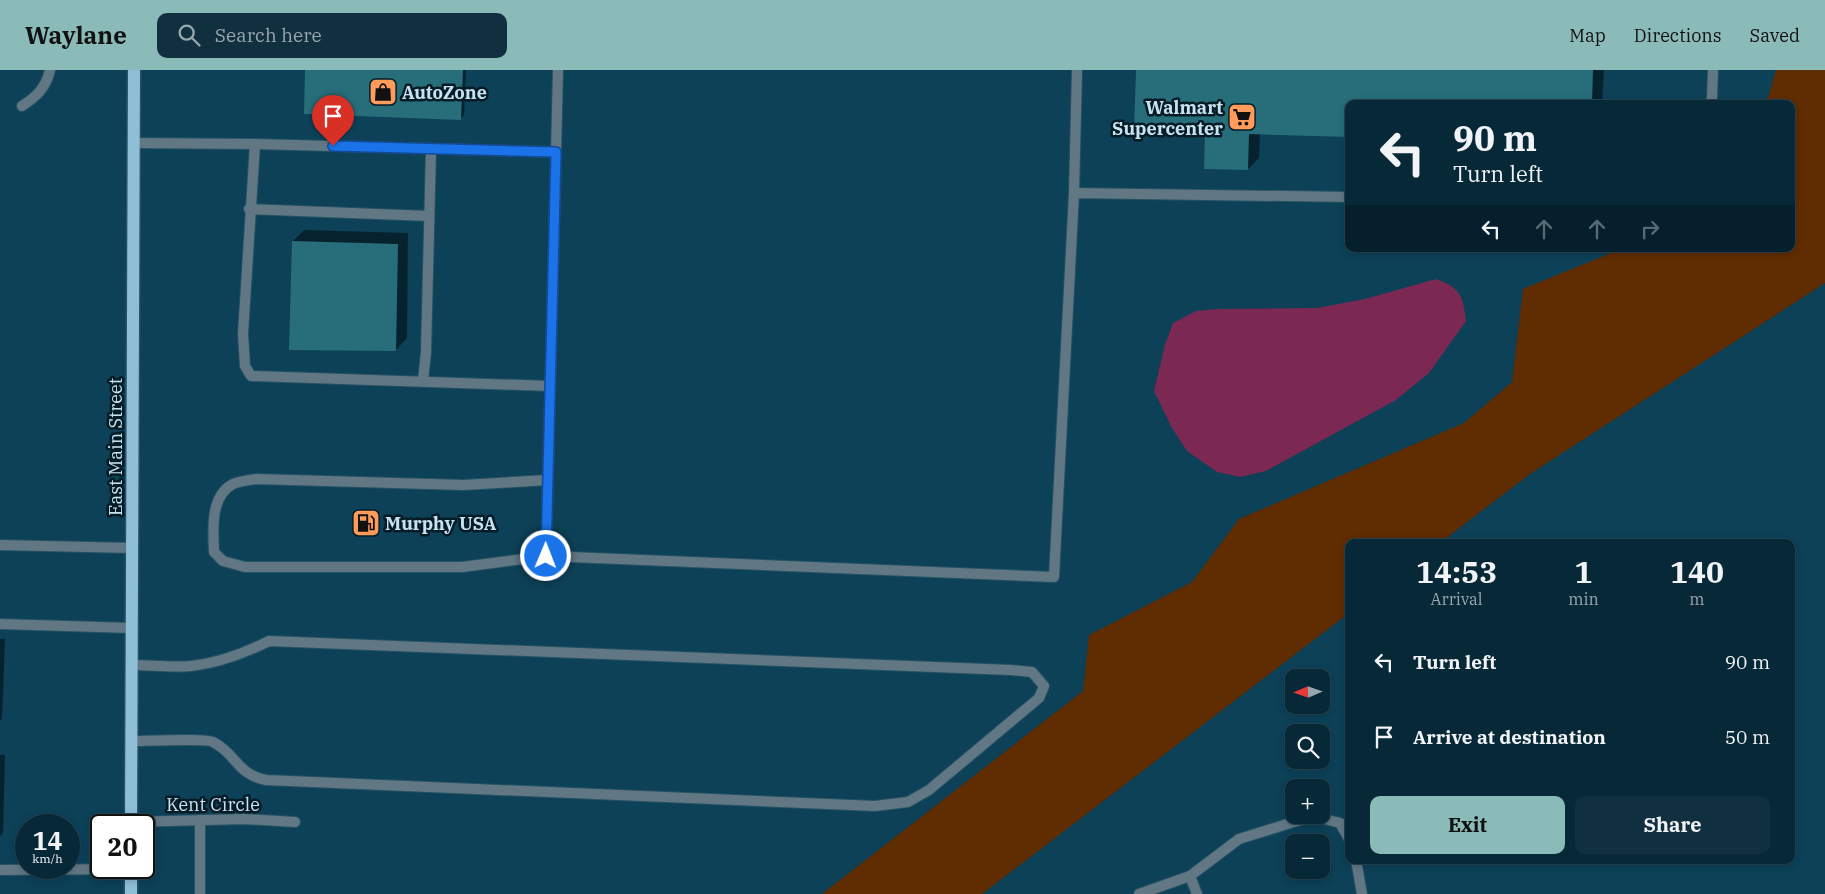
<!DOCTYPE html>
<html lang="en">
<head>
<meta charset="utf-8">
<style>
	body { margin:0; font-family:"IBM Plex Serif",serif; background:#10303f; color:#f1f3f6; height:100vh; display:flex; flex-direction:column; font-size:19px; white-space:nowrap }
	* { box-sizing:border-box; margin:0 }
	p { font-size:16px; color:#98a6ad }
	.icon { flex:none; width:28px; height:28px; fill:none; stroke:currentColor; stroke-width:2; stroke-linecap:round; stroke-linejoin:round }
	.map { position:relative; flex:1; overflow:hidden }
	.details { position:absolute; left:1345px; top:469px; width:450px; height:325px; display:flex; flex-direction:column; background:#072837; border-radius:10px; box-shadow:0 2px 8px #0003,0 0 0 1px #284452 }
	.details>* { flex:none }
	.top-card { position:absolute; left:1345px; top:30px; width:450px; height:152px; border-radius:10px; box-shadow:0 2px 8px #0003,0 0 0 1px #284452; background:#072837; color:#f1f3f6; overflow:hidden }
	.needle { width:32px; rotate:268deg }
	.buttons { position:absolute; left:1285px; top:599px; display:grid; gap:10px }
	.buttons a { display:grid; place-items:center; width:45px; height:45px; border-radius:10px; background:#072837; box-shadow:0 2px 8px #0003,0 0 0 1px #284452; font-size:25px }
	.speed { position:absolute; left:15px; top:744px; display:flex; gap:10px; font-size:25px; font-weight:700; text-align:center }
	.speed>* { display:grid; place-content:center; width:65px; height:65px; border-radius:50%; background:#072837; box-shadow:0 2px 8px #0003,0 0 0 1px #284452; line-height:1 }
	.speed small { font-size:12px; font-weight:400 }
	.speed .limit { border:2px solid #111; border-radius:8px; background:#fff; color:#111 }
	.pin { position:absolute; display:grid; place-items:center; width:42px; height:42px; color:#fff; margin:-51px -21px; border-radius:50% 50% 50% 0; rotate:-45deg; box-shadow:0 0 5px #0007 }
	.pin .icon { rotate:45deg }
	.me { position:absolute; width:55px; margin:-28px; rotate:1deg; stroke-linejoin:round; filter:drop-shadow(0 0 4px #0008) }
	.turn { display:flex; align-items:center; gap:18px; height:105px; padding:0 25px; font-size:22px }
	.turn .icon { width:65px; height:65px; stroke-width:2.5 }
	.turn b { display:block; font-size:35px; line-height:42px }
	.lanes { display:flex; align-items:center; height:48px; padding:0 25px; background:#0003; justify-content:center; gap:25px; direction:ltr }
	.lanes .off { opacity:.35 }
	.eta { display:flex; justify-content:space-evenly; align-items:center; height:85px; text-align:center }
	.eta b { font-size:30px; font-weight:700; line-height:35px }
	.cta { display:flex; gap:10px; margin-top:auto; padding:10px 25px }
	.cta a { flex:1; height:58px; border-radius:10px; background:#8bbbb9; color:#111; font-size:20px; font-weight:700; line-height:58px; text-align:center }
	.cta a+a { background:#10303f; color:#f1f3f6 }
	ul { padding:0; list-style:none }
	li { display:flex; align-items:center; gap:15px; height:75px; padding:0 25px }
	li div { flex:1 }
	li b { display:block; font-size:19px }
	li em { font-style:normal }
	header { display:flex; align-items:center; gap:30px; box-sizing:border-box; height:70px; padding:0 25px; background:#8bbbb9; color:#111 }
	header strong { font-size:24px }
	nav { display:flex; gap:28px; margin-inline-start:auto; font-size:18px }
	.search { width:350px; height:45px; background:#10303f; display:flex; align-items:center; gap:12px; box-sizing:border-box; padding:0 18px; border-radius:10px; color:#98a6ad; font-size:19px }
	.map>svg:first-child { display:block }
	.built { fill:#0c4158; fill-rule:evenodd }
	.green { fill:#602c02 }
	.water { fill:#7b2853 }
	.shadow { fill:#0007 }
	.building { fill:#276e7a }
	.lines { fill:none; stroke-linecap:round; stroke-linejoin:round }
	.lane-casing { stroke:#275264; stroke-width:12 }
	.primary-casing { stroke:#275264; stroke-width:15 }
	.lane { stroke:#617884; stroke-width:10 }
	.primary { stroke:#8fbed7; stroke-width:12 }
	.route-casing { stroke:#114b97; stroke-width:12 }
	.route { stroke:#1a73e8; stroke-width:9 }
	.labels { text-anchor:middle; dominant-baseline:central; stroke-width:5; stroke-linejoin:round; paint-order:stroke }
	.poi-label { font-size:18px; font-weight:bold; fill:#c7e2f1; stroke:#051c26; text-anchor:start }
	.street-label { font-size:18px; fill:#c7e2f1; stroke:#051c26 }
</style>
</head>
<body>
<header>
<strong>Waylane</strong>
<div class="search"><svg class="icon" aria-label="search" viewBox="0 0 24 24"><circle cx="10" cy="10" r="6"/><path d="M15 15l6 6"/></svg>Search here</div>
<nav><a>Map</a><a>Directions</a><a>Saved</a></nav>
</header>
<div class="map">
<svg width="1825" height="824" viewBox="0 0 1825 824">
	<rect width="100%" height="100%" fill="#093649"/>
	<g class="built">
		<path d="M0,0H1776L1769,25L1763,34H1349V179H1621L1523,220L1512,312L1464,353L1239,449L1192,512L1089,565L1083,621L822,824H0ZM26,755H69V798H26ZM101,755H144V798H101Z"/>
		<path d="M1825,213V824H982L1349,543V790H1791V472H1441L1530,404ZM1294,608H1321V635H1294ZM1294,662H1321V690H1294ZM1294,718H1321V745H1294ZM1294,772H1321V800H1294Z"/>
	</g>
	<path class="green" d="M1776,0H1825V213L1530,404L1441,472H1349V543L982,824H822L1083,621L1089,565L1192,512L1239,449L1464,353L1512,312L1523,219L1621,179H1791V34H1763L1769,25Z"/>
	<path class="water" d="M1436,209C1461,218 1463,226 1466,251L1429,303L1396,330L1266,401L1240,407L1217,402L1187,381L1172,358L1154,321L1165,275L1173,253L1196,241L1218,239L1317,238L1365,229Z"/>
	<g class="shadow">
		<path d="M307,0H466L464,45L460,49Z"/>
		<path d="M1137,0H1604L1602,34H1349L1260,63L1259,88L1248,99Z"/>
		<path d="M304,160L408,163L407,268L396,280L293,171Z"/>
		<path d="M0,569H5L2,649L0,651Z"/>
		<path d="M0,685H5L3,763L0,766Z"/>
	</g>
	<g class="building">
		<path d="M305,0H463L461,50L304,44Z"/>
		<path d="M1136,0H1593L1592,34H1349V67L1249,64L1248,100L1204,99L1205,62L1134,60Z"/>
		<path d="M292,171L398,174L396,281L289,280Z"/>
	</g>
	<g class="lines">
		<defs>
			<g id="lane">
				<path d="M1710,34L1712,28L1713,0"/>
				<path d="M22,36C36,27 46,18 50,0"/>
				<path d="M133,73L255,74L556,82L546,486L1054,507L1074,123L1349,127"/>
				<path d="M255,74L243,264L245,296L251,306L550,316"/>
				<path d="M556,82L558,0"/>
				<path d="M1074,123L1077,0"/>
				<path d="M249,139L429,146"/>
				<path d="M423,311L426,282L431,79"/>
				<path d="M0,475L132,478"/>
				<path d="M546,486L462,497H245L223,491L214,482C213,460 210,426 233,414C240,411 249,410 256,409L464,415L548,410"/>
				<path d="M0,554L132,558"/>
				<path d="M131,671C144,671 207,668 213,672C237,684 236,704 266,710L875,736L908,732L929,720L1039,628L1044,616L1032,602L1011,600L269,571C245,583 218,593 191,596C172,598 151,595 132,595"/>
				<path d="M131,752L244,749L295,752"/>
				<path d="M1356,790L1362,824"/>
				<path d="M0,800L131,799"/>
				<path d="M1190,806L1197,824"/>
				<path d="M200,824V750"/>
				<path d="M1139,824L1190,806L1239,769L1313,746L1340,753L1349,769"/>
			</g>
			<g id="primary">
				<path d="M131,755L134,0"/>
				<path d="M131,824V798"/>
			</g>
		</defs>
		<use href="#lane" class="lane-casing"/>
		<use href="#primary" class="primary-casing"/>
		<use href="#lane" class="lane"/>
		<use href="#primary" class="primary"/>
	</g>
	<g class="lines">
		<defs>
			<path id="route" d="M333,76L556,82L546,486"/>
		</defs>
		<use href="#route" class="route-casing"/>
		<use href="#route" class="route"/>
	</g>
	<defs>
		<symbol id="shop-square" viewBox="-11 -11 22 22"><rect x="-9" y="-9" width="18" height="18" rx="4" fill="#ff9b5b" stroke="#051c26"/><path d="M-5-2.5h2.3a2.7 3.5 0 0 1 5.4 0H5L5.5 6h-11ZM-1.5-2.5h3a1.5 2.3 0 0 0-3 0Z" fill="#111"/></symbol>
		<symbol id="supermarket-square" viewBox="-11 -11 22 22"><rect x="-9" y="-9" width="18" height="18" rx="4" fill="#ff9b5b" stroke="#051c26"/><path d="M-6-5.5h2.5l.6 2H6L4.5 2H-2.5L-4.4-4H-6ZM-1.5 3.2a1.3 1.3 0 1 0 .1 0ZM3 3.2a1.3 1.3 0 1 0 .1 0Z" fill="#111"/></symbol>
		<symbol id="fuel-square" viewBox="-11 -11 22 22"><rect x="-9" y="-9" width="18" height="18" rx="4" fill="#ff9b5b" stroke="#051c26"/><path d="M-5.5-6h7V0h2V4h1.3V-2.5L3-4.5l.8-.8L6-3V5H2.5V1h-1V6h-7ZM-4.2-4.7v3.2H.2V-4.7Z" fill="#111"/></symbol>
	</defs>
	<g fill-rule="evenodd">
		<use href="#shop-square" x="367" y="6" width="32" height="32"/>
		<use href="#supermarket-square" x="1226" y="31" width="32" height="32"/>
		<use href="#fuel-square" x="350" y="437" width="32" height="32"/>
	</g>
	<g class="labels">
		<g class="poi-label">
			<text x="402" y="22">AutoZone</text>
			<text x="1223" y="37" text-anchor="end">Walmart<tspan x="1223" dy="21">Supercenter</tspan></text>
			<text x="385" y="453">Murphy USA</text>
		</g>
		<g class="street-label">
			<text transform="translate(115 377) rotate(-90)">East Main Street</text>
			<text x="213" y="734">Kent Circle</text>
		</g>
	</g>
</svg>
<div class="buttons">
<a><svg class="needle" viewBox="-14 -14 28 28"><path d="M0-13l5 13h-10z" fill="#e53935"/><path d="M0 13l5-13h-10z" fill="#98a6ad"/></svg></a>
<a><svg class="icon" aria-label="search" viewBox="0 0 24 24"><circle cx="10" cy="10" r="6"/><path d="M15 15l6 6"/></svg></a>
<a>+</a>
<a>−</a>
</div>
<div class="speed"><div>14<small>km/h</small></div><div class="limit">20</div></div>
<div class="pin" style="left:333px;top:76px;background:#d93025"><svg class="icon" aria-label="arrive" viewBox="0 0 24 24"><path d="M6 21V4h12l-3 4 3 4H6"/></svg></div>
<svg class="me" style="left:546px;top:486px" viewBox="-20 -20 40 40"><circle r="17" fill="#1a73e8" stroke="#fff" stroke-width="3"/><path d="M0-11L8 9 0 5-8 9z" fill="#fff"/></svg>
<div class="top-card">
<div class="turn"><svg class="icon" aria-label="left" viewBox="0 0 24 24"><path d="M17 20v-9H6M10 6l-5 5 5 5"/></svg><div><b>90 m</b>Turn left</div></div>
<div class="lanes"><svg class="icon" aria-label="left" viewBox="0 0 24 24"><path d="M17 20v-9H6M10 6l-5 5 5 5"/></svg><svg class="icon off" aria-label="ahead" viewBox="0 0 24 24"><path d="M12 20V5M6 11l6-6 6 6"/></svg><svg class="icon off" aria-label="ahead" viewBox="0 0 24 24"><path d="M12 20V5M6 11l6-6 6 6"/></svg><svg class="icon off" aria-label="right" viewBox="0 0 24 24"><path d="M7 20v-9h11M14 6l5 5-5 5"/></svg></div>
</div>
<section class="details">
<div class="eta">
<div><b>14:53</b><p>Arrival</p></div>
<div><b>1</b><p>min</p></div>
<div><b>140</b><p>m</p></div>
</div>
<ul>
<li><svg class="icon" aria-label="left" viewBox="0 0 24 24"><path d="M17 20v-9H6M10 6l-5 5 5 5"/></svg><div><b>Turn left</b></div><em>90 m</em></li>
<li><svg class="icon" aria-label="arrive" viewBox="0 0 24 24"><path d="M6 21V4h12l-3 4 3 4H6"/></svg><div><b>Arrive at destination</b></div><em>50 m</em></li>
</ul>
<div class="cta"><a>Exit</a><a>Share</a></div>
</section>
</div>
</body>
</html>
